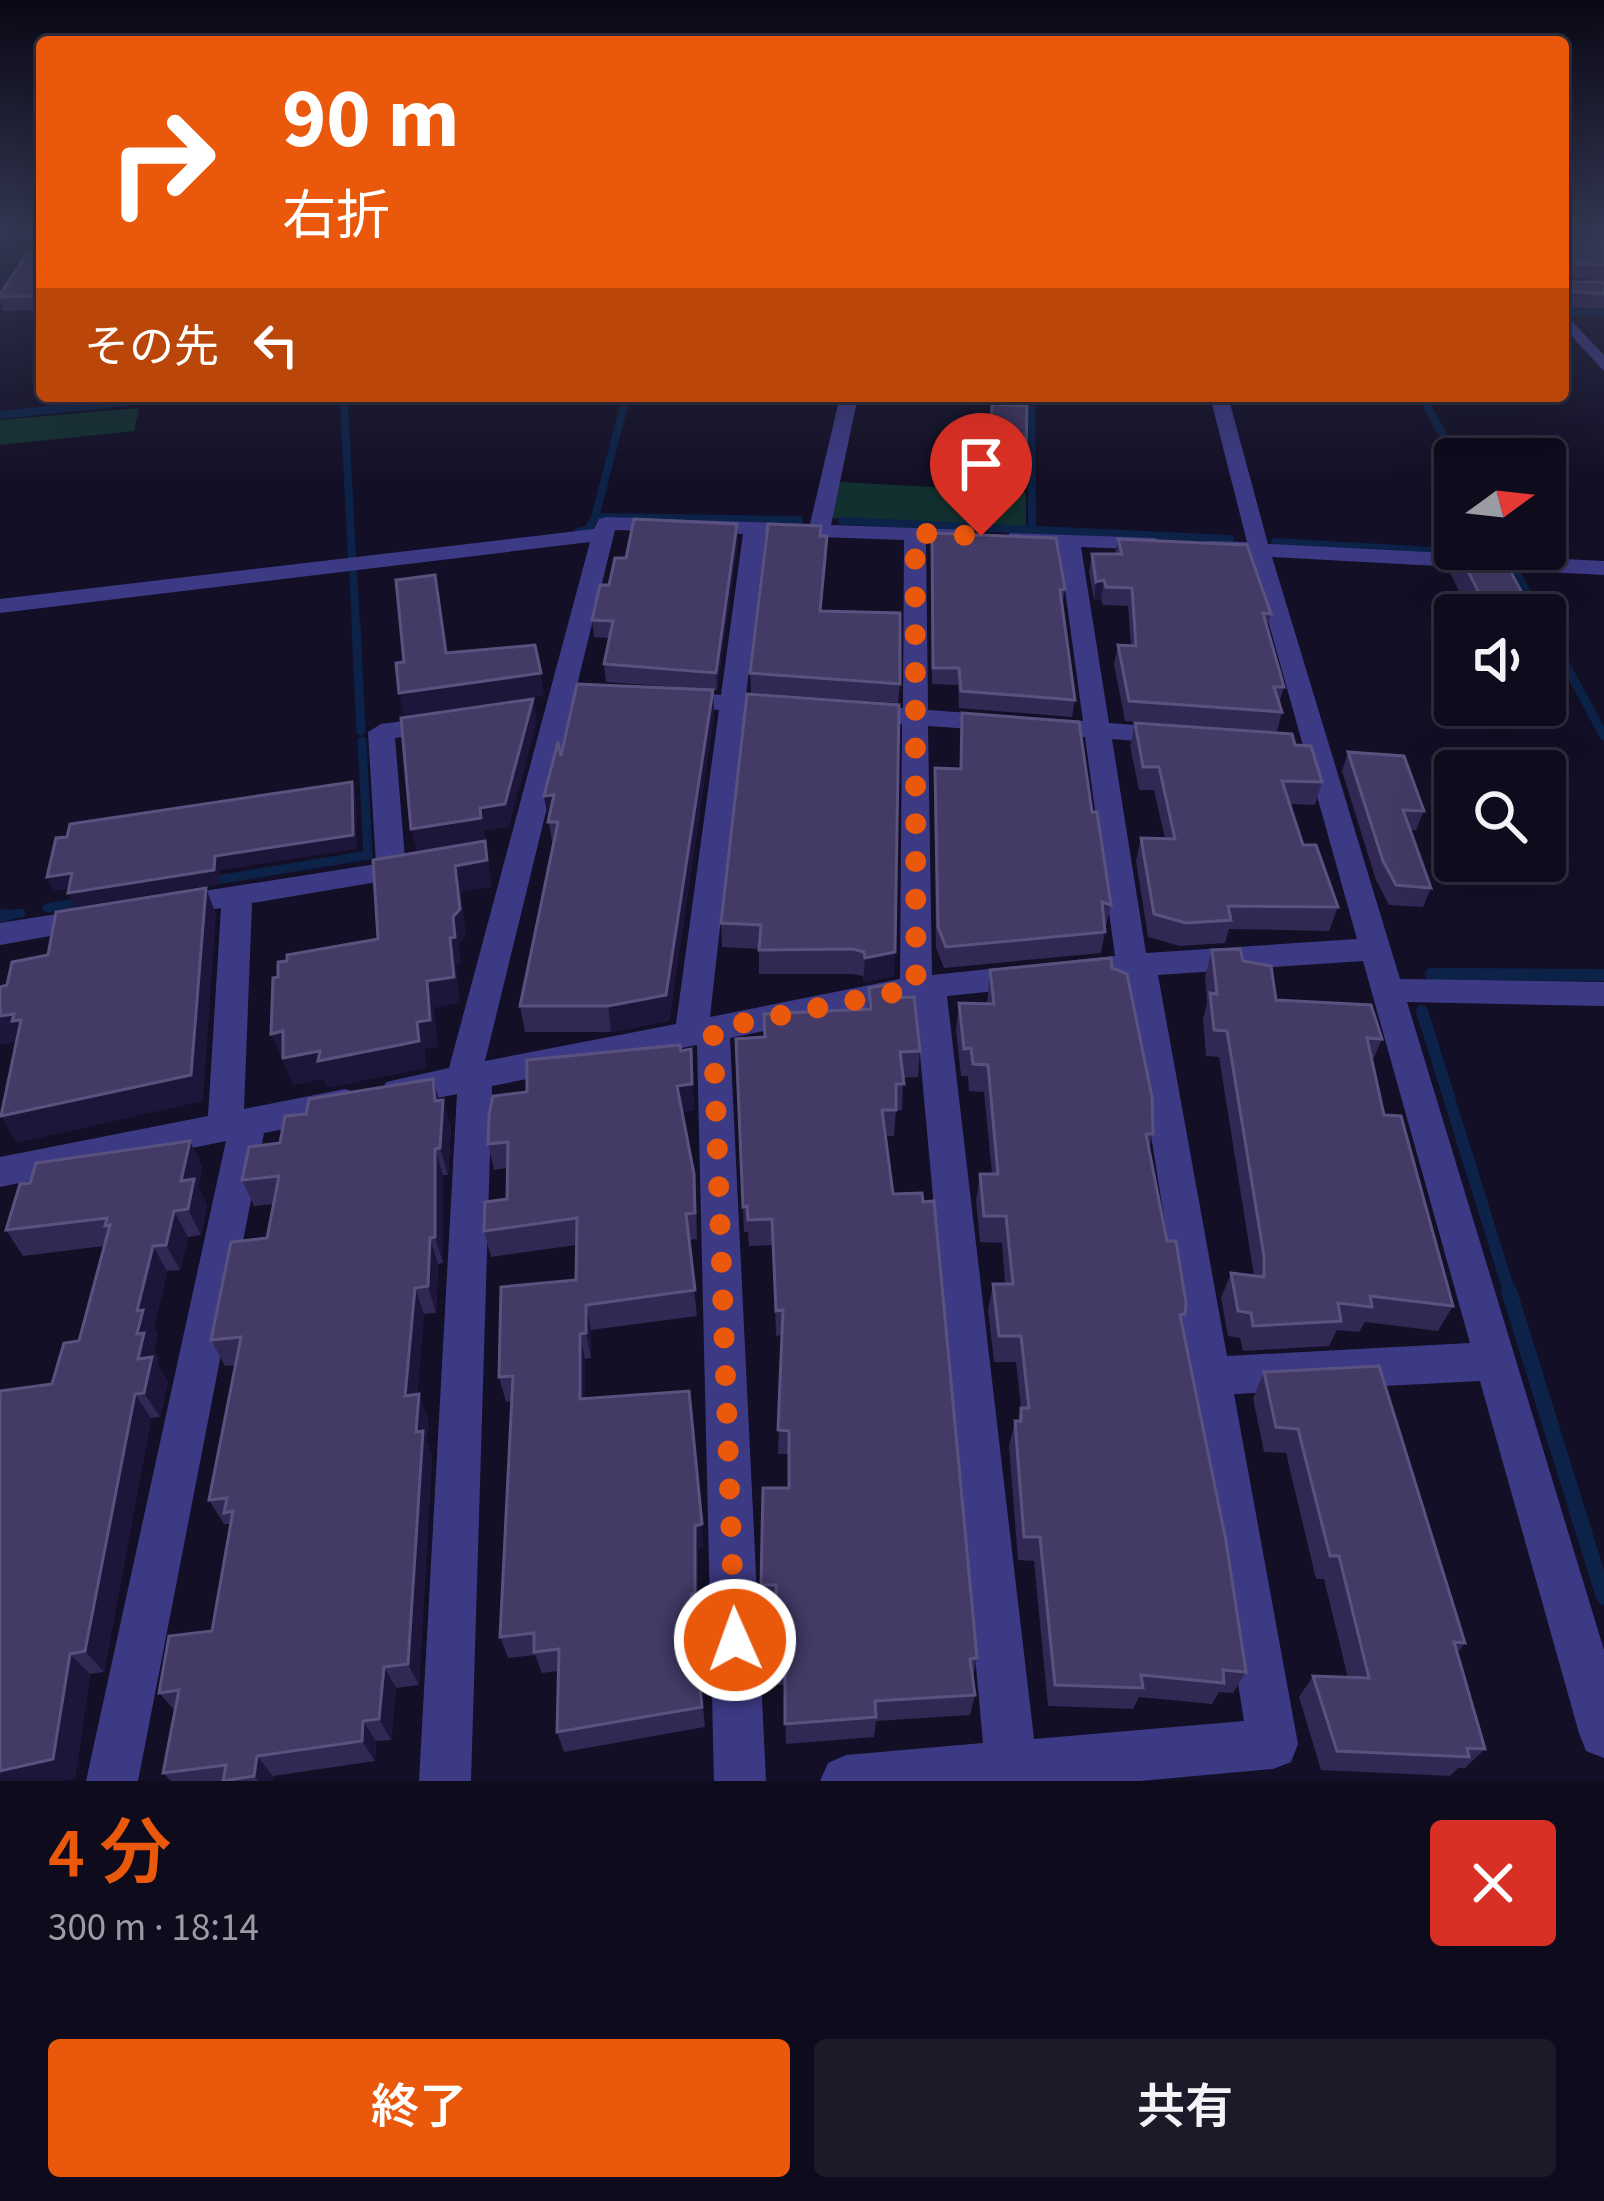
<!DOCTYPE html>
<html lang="ja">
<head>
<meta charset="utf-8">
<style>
	body { margin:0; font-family:"Source Sans 3","Noto Sans JP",sans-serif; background:#1c1929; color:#f1f3f6; height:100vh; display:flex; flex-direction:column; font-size:45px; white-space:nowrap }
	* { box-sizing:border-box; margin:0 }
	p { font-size:39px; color:#9b9ba3 }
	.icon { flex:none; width:66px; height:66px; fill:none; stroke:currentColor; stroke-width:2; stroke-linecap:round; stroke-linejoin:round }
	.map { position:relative; height:1781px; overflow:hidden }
	.sheet { display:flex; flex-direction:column; background:#0e0b1c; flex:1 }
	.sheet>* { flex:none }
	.guide { position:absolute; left:36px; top:36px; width:1533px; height:366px; border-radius:12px; box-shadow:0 12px 48px #0002,0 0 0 3px #2e2b3b; background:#ea580c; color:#fff; overflow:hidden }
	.needle { width:78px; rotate:75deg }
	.tools { position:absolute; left:1434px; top:438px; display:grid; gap:24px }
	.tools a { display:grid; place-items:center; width:132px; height:132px; border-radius:12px; background:#0e0b1c; box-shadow:0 12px 48px #0002,0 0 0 3px #2e2b3b; font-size:60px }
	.pin { position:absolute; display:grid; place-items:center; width:102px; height:102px; color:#fff; margin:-123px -51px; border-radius:50% 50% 50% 0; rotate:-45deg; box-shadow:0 0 12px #0007 }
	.pin .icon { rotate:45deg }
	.me { position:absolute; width:132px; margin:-66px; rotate:358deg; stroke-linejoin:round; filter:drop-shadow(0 0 9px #0008) }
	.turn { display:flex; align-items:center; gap:42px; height:252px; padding:0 48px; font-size:54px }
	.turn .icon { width:156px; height:156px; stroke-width:2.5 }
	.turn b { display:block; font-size:84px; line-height:102px }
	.then { display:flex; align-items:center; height:114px; padding:0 48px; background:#0003; gap:24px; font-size:45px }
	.round { display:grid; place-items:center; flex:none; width:126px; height:126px; border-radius:12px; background:#1c1929 }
	.overview { display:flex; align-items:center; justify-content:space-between; height:204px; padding:0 48px }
	h1 { font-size:72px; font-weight:600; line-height:90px; color:#ea580c }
	.primary-button { display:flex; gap:24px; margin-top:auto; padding:24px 48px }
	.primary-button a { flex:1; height:138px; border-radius:12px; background:#ea580c; color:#fff; font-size:48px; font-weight:600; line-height:138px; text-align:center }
	.primary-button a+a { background:#1c1929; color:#f1f3f6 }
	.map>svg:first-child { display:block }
	.green { fill:#12302f }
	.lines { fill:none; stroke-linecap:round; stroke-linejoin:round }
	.stream-far4 { stroke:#0c2248; stroke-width:6 }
	.stream-far3 { stroke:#0c2248; stroke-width:8 }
	.stream-far2 { stroke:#0c2248; stroke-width:9 }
	.stream-far1 { stroke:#0c2248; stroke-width:12 }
	.stream { stroke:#0c2248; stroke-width:16 }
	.street { fill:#3d3a85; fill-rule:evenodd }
	.wall { fill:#312854 }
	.shaded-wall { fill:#1d163a }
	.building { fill:#433a66; stroke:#5a527e; stroke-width:3 }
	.route { stroke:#ea580c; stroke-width:21; stroke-dasharray:0 37.8 }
</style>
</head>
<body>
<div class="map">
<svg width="1604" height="1781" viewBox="0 0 1604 1781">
	<rect width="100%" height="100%" fill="#130f26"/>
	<g class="green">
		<path d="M139,408L134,431L0,445V420Z"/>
		<path d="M839,482L1026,492V528L830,518Z"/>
	</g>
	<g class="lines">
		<g class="stream-far4">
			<path d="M1571,312L1604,313"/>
			<path d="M344,396V405"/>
			<path d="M1031,396V405"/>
			<path d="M1422,396L1427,405"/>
			<path d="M150,401L202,396"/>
			<path d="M98,405L138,401"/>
			<path d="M625,405L627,396"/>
		</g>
		<g class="stream-far3">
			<path d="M344,402L352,558"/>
			<path d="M1031,402L1032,530"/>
			<path d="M1425,402L1456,459"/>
			<path d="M0,415L128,402"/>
			<path d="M595,517L799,520"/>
			<path d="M842,521L1230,539"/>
			<path d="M578,532L588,530L595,517L625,402"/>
			<path d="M1275,542L1468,553"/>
			<path d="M1514,568L1539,615"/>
			<path d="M353,570L356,628"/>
		</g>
		<g class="stream-far2">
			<path d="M356,625L361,731"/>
			<path d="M1545,626L1604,736"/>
			<path d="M205,882L368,855L362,741"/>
			<path d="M47,908L86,901"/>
			<path d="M0,916L21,913"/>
		</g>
		<g class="stream-far1">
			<path d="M0,916L7,915"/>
			<path d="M1431,974L1604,975"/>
			<path d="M1422,1011L1510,1294"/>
		</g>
		<path class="stream" d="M1509,1291L1604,1597"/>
		<g class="street">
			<path d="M0,232H42V238L0,237Z"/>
			<path d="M1589,232H1604V240Z"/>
			<path d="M1563,312L1604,355V371L1563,327Z"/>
			<path d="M840,396H858L831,525L969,530L980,536L969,542L926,541L928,710L1083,721L1059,546L1009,543V533L1155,538L1166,544L1155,550L1081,547L1109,723L1174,728L1187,736L1174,744L1112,739L1146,953L1357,939L1250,556L1209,553L1198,547L1209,541L1247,542L1210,396H1228L1268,544L1604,561V575L1272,557L1400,979L1604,982V1006L1407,1002L1604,1650V1758L1586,1751L1579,1733L1480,1381L1234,1394L1298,1744L1291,1762L1273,1769L1140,1781H820L828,1763L846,1755L983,1743L915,1000L730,1038L766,1781H714L697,1045L492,1086L471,1781H419L457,1094L398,1106L386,1102L381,1092L386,1082L449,1068L590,542L0,613V599L594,529L599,519L606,517L810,524ZM615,530L743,534L721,695L677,691L664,699L677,707L719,710L676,1024L485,1061ZM765,535L904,540L903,708L862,705L849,713L862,721L902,724L900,979L710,1017L744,712L785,715L798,707L785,699L746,696ZM928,726L1085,737L1115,956L932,975ZM1363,961L1470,1343L1227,1356L1158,975ZM1126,978L1244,1721L1034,1739L947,996Z"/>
			<path d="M440,716L449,718L453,724L449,730L395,738L406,871L401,878L252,903L244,1109L345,1089L357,1093L363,1103L357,1113L345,1117L264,1133L138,1781H86L226,1141L0,1187V1157L208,1116L221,908L172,916L157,906L172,896L376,864L368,732L381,724Z"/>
			<path d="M95,908L110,919L106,926L0,945V923Z"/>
		</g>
	</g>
	<g class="wall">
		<path d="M1563,232H1599L1595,241L1565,242H1604V280L1564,278L1568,282H1604V309L1563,307Z"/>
		<path d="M42,249V310L3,311L0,302V294Z"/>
		<path d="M992,404L1026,451L1022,486L986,484Z"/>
		<path d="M821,526V536L827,554L821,611L900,684L898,703L751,693L750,673Z"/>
		<path d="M932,533L1065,589L1062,605L1075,700L1072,717L959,708L958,685L932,684Z"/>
		<path d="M1118,539L1271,614L1267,628L1284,687L1279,703L1282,712L1277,732L1125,721L1114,664L1118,645L1131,646L1128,606L1103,605L1101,599L1094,600L1089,572L1092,554H1115Z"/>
		<path d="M738,540L717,690L606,682L604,664L609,638L594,637L592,620L609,585L626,558Z"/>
		<path d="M1458,551L1534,615H1471L1450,573Z"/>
		<path d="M713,690L714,714L669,1021L611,1032H525L520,1006L553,847L544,796L561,756Z"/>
		<path d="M747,694L894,976L863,982V976L852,974H759V949L722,947L721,923Z"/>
		<path d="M962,713L1092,812L1111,905L1106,926L1105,925V932L1101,953L944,968L936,948L934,788L935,768L960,769Z"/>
		<path d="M1135,723L1295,745L1322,782L1315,805L1290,804L1303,845L1338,907L1329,931L1229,929L1225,943L1180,946L1148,937L1136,861L1141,838L1165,839L1154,790H1139L1130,746Z"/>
		<path d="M1348,752L1424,811L1416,830H1410L1431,888L1423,907L1389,905L1376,880L1342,771Z"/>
		<path d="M1212,950L1243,961L1276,1000L1382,1039L1372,1062L1384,1115L1453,1306L1438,1331L1365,1322L1359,1332L1337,1330L1329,1346L1243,1351L1240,1338L1228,1336L1221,1298L1231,1273L1254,1276L1219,1057L1206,1056L1203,1019L1207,1003L1205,976Z"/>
		<path d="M1112,968L1153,1134L1149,1149L1246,1672L1233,1693L1219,1692L1212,1704L1139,1697L1133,1709L1048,1706L1034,1561L1018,1560L1009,1446L1015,1421H1018L1021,1408L1016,1362H994L988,1310L993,1284H1005L1002,1243L980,1242L976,1201L980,1174H992L984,1092L969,1091L968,1076H961L956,1030L959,1003L987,1004L990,970Z"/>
		<path d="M869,988L895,998L920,1051L918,1077L903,1078L902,1110L896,1111L894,1136H885L893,1194L977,1658L973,1678L975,1695L970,1715L876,1721L874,1737L786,1744L785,1685H776V1607H762L761,1585L789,1488V1454H778L782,1335L776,1336L773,1245L749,1246L748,1232H744L736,1039L765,1037L868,1009Z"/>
		<path d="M691,1049L694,1110L682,1112L696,1200L697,1239L689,1240L697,1316L591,1330V1358L585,1359V1398L704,1547L698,1549V1616H694L705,1727L564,1752L557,1732L558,1671L542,1673L535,1655L508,1658L500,1637L512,1401L506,1402L499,1377L576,1280V1245L491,1257L484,1231L507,1199V1168L494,1170L488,1144L527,1092Z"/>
		<path d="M433,1079L439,1100L451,1127L448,1175H443V1263L438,1264L436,1313L424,1314L417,1395L419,1394L428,1420L427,1442L432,1456L419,1685L396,1688L391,1740L376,1741L375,1761L273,1776L272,1781H171L163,1773L175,1711L159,1693L212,1631L231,1524H224L209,1500L236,1365L225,1366L211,1340L267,1238L274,1204L254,1206L242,1180L280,1143L306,1114Z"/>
		<path d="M190,1141L202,1167L198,1187L207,1205L201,1235L188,1237L180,1270L167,1271L154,1328L158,1335L154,1351L159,1358L157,1365L168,1382L160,1417L151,1418L104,1672L90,1674L75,1778L61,1781H0L52,1384L79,1341L104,1246L23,1256L6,1230L30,1183Z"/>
		<path d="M1264,1372L1465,1643L1457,1653L1485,1749L1465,1768H1458L1450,1776L1321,1770L1299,1697L1313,1676L1348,1678L1324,1579H1316L1286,1453L1264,1452L1253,1398Z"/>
	</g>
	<g class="shaded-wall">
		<path d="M737,524L738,540L717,690L716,673Z"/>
		<path d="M1104,580L1101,599L1094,600L1096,582Z"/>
		<path d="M541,673L544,696L404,716L399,693Z"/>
		<path d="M713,690L714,714L669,1021L611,1032L608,1006Z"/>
		<path d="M533,699L537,721L509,827L484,831L492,887L461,892L466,936L459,944L461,964L456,965L460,1003L434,1008L438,1047L425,1049L426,1068L327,1088L324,1079L293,1085L271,1034L417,1022V853L411,829L480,808Z"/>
		<path d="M352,782L356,796L357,849L220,870L219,884L75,907L68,893Z"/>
		<path d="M554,795L548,821L544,796Z"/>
		<path d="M72,873L79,887L53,891L47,877Z"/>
		<path d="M206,888L216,914L203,1101L17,1143L1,1116Z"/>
		<path d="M895,952L894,976L863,982L865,958Z"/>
		<path d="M14,1014L21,1020L23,1041L0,1045V1016Z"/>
		<path d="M691,1049L694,1110L680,1113L677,1086Z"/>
		<path d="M433,1079L441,1106L443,1100L451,1127L448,1175L440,1148Z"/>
		<path d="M190,1141L202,1167L198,1187L207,1205L201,1235L188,1209L181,1181Z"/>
		<path d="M435,1149L443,1175V1263L435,1237Z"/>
		<path d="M174,1211L188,1237L180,1270L166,1245Z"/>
		<path d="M430,1238L438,1264L436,1313L428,1286Z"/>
		<path d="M153,1246L167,1271L154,1328L158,1335L154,1351L159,1358L157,1365L168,1382L160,1417L144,1393L138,1359L137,1311Z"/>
		<path d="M415,1288L424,1314L415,1421L405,1396Z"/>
		<path d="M586,1305L591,1330V1358L586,1333Z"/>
		<path d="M580,1334L585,1359V1423L580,1399Z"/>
		<path d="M689,1391L704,1547L698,1549V1616L695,1594Z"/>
		<path d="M135,1394L151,1418L104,1672L85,1651Z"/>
		<path d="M419,1394L428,1420L427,1442L432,1456L419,1685L408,1664Z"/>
		<path d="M70,1654L90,1674L75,1778L61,1781H0V1771Z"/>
		<path d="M384,1667L396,1688L391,1740L379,1719Z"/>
		<path d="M363,1721L376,1741L375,1761L362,1741Z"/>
		<path d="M257,1756L273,1776L272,1781H259L254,1776Z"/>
	</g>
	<g class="building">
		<path d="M1563,232H1565V242H1604V265L1568,263L1564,277L1568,282H1604V294L1563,291Z"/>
		<path d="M42,249V296L0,297V294L27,254L38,253Z"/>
		<path d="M992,404L1027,406L1026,451L990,450Z"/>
		<path d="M634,519L737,524L716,673L604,664L613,621L592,620L600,585H609L615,558H626Z"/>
		<path d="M768,524L821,526L820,536H827L820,611L900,613V684L750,673Z"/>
		<path d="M932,533L1056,538L1065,589L1060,590L1075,700L961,691L959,668H933Z"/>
		<path d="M1118,539L1247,545L1271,614L1263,613L1284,687H1274L1282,712L1129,701L1118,645L1136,646L1132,588L1106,587L1104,580L1096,582L1092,554H1122Z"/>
		<path d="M1458,551L1500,552L1534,615H1490Z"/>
		<path d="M435,575L446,653L535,645L541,673L399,693L396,663L404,662L396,580Z"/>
		<path d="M577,684L713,690L666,995L608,1006H520L558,822H548L554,795L544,796L558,742L561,756Z"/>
		<path d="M747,694L899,705L895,952L865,958L864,952L853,949L759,950L761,925L721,923Z"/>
		<path d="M533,699L505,804L480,808L481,818L411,829L401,718Z"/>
		<path d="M962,713L1079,722L1092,812H1097L1111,905L1102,902L1105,932L946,947L938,927L935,768L961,769Z"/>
		<path d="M1135,723L1292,734L1295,745L1311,746L1322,782L1282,781L1303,845H1316L1338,907L1228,906L1231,920L1186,923L1154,914L1141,838L1175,839L1159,767H1143Z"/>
		<path d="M1348,752L1404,756L1424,811L1403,810L1431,888L1396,885L1383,861Z"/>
		<path d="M352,782L353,835L215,856L214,870L68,893L72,873L47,877L56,838L67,837L70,824Z"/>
		<path d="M485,841L487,860L455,866L460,909L453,917L455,937L450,938L454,977L427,981L430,1020L417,1022L419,1041L318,1061L320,1051L283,1058V1031L271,1034L273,978L278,977V962L287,961V955L378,939L373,860Z"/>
		<path d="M206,888L191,1075L1,1116L21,1020L12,1021L14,1014L0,1016V987L7,985L12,962L48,955L56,912Z"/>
		<path d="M1240,949L1243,961L1271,966L1276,1000L1371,1005L1382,1039L1367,1038L1384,1115L1401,1116L1453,1306L1370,1296L1372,1307L1338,1303L1341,1321L1253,1326L1251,1313L1238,1311L1231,1273L1264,1277V1256L1227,1031L1214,1030L1210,993L1217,994L1212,950Z"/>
		<path d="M1111,958L1112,968L1127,974L1152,1097L1153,1134H1146L1167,1241H1176L1186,1303L1185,1314L1180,1315L1226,1541L1246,1672L1223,1670L1224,1683L1141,1675L1143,1688L1055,1685L1040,1537H1024L1015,1421H1021V1408H1029L1021,1336H999L993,1284H1013L1006,1216H984L980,1174H998L988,1065L973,1064L971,1048L964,1049L959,1003L994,1004L990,970Z"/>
		<path d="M895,983V998L914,997L920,1051L900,1052L904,1084H896V1110H882L893,1194L922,1193L923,1202L934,1201L977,1658L970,1659L975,1695L875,1701L876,1717L785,1724V1664H776V1585H761L763,1488H789V1431L778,1430L783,1310L776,1311L772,1219L748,1220L747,1206L743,1207L736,1039L765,1037L764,1014L871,1009L869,988Z"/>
		<path d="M680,1045L681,1051L691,1049L692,1084L677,1086L694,1174L695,1213L686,1214L695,1290L586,1305V1333L580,1334V1399L689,1391L702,1524L695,1526V1594H691L702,1707L557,1732L559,1649L534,1652V1633L500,1637L513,1376L499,1377L501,1287L576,1280L577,1218L484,1231L485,1202L507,1199L508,1142L488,1144L489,1115L493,1096L527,1092V1060Z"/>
		<path d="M433,1079L435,1101L443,1100L440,1148L435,1149V1237L430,1238L428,1286L415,1288L405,1396L419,1394L416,1432L423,1431L408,1664L384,1667L379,1719L363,1721L362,1741L257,1756L254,1776L223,1781L226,1765L163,1773L179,1690L159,1693L169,1636L212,1631L233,1511L224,1513L227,1498L209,1500L241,1337L211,1340L231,1242L267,1238L279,1176L242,1180L249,1147L280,1143L285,1116L306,1114L309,1099Z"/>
		<path d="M190,1141L181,1181L194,1179L188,1209L174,1211L166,1245L153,1246L137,1311L143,1310L137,1334L144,1333L138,1359L152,1357L144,1393L135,1394L85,1651L70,1654L53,1759L0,1771V1391L52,1384L64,1343L79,1341L110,1225L105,1226L107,1218L6,1230L20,1184L30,1183L36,1163Z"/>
		<path d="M1379,1366L1465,1643L1454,1642L1485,1749L1467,1748L1469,1757L1337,1751L1313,1676L1369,1678L1339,1556H1330L1298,1429L1276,1427L1264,1372Z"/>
	</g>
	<linearGradient id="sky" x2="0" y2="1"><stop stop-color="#0a0815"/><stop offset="0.48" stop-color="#333752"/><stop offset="1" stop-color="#333752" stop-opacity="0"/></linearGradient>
	<rect width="1604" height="481" fill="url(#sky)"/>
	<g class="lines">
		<path class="route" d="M735,1640L713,1029L916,988L915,533L981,536"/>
	</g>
</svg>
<div class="tools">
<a><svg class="needle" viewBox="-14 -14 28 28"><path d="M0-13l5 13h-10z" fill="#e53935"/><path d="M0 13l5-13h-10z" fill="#9b9ba3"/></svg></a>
<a><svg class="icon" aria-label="sound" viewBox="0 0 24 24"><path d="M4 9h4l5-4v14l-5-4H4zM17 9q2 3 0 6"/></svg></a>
<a><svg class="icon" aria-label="search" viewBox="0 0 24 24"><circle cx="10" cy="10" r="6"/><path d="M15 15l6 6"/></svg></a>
</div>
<div class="pin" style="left:981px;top:536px;background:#d93025"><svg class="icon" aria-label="arrive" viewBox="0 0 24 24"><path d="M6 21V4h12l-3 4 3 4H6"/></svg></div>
<svg class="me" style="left:735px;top:1640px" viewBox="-20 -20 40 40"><circle r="17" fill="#ea580c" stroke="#fff" stroke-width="3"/><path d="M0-11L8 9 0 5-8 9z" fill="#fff"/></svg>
<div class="guide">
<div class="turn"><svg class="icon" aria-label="right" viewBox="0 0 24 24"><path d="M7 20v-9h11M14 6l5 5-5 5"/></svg><div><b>90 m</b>右折</div></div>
<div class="then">その先<svg class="icon" aria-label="left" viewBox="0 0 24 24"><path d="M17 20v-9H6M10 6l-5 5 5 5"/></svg></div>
</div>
</div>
<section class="sheet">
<div class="overview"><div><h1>4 分</h1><p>300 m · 18:14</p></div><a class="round" style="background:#d93025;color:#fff"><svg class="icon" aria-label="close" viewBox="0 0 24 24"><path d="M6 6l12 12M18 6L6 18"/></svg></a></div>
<div class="primary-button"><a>終了</a><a>共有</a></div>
</section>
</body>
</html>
